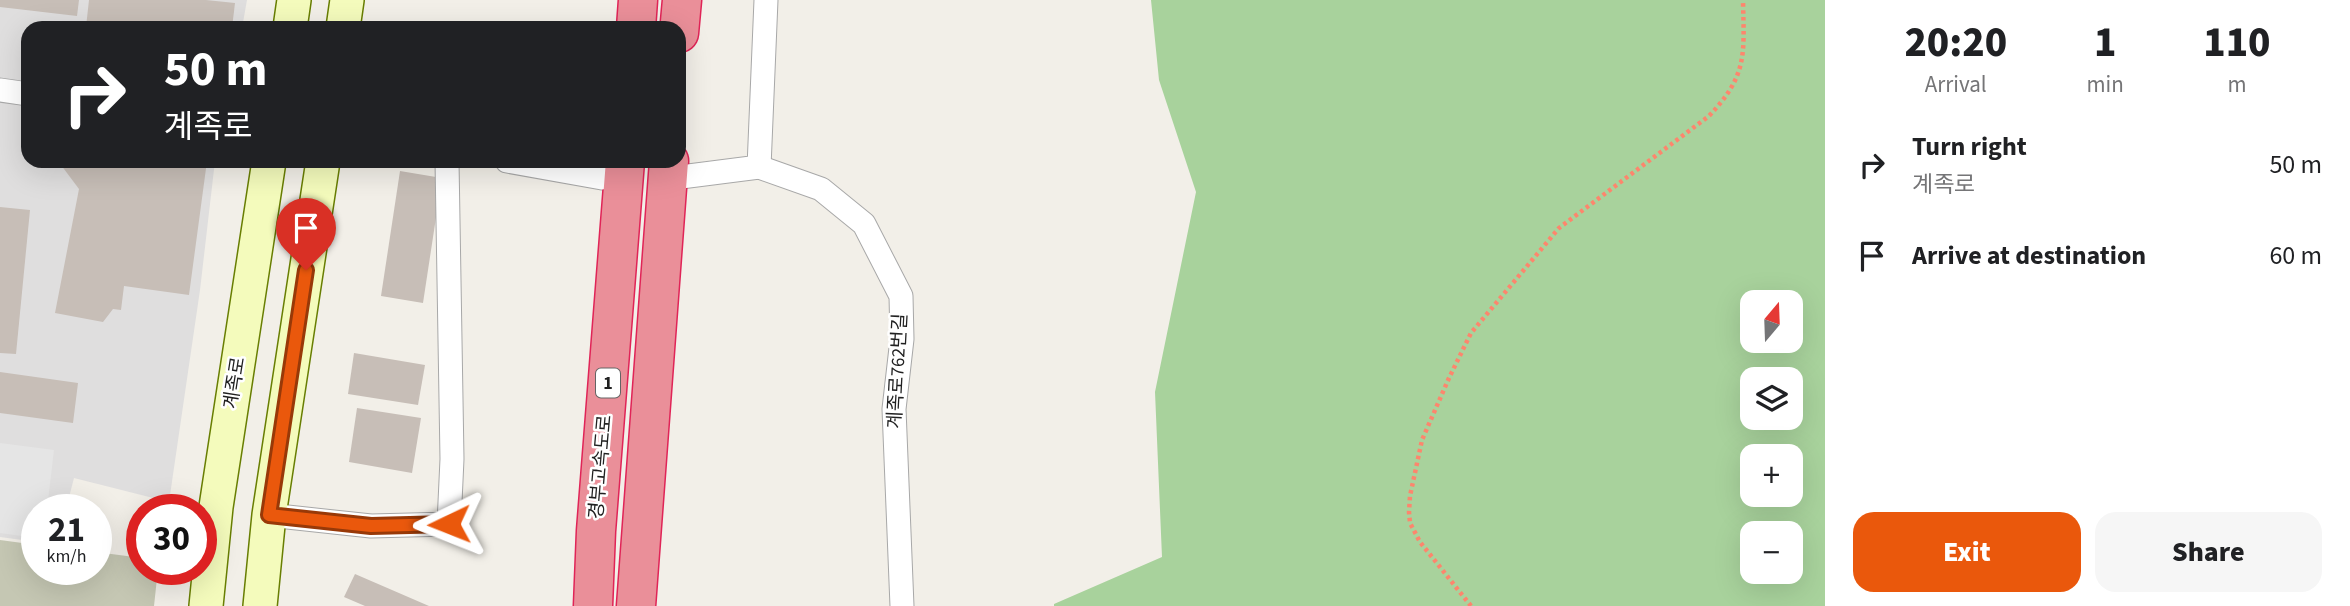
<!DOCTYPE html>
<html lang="en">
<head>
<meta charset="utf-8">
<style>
	body { margin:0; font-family:"Source Sans 3","Noto Sans KR",sans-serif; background:#f6f6f6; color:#202124; height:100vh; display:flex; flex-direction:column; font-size:26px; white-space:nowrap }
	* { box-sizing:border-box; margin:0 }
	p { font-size:23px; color:#757577 }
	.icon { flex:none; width:38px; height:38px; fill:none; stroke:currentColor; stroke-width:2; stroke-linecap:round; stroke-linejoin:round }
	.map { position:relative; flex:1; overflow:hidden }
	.panel { display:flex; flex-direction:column; background:#fff; width:525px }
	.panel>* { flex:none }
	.hud { position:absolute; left:21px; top:21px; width:665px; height:147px; border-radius:21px; box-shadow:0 7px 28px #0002; background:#202124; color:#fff; overflow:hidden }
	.needle { width:46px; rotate:19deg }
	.tools { position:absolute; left:1740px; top:290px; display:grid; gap:14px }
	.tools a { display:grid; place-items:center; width:63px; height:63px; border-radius:14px; background:#fff; box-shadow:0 7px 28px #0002; font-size:35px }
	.speed { position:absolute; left:21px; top:494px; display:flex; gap:14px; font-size:35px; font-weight:700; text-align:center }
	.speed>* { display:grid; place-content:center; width:91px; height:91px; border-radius:50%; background:#fff; box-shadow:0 7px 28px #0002; line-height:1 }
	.speed small { font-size:18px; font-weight:400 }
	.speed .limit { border:10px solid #d22; background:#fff; color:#111 }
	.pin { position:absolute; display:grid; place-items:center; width:60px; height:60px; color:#fff; margin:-72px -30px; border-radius:50% 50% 50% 0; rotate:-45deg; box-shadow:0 0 7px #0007 }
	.pin .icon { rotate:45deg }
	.me { position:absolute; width:77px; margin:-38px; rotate:268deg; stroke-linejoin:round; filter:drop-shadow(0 0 5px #0008) }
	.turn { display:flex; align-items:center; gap:24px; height:147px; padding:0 28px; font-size:32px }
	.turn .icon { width:91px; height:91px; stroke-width:2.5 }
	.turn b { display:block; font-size:49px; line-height:60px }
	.eta { display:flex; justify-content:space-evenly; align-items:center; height:119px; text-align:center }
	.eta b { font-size:42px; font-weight:800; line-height:49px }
	.primary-button { display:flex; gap:14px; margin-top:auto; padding:14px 28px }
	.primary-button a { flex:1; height:80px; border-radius:21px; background:#ea580c; color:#fff; font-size:28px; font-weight:800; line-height:80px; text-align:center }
	.primary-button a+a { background:#f6f6f6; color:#202124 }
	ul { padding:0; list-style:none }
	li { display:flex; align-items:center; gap:21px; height:91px; padding:0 28px }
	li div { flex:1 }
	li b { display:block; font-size:26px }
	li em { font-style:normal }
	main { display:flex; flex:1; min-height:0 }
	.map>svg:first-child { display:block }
	.residential { fill:#dfdede }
	.construction { fill:#c5c7b3 }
	.forest { fill:#a8d29c; fill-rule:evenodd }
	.parking { fill:#e5e5e5 }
	.building { fill:#c7beb7 }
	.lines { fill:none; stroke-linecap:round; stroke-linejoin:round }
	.street-casing { stroke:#a8a8a8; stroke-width:25 }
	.secondary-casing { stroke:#687e02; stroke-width:36 }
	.highway-casing { stroke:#e02457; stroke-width:41 }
	.path { stroke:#fd866d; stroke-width:4.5; stroke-dasharray:3.5 3.5; stroke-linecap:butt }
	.street { stroke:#fff; stroke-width:23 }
	.secondary { stroke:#f4fbbc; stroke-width:33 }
	.highway { stroke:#ea8f99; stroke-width:38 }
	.route-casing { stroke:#983908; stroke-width:18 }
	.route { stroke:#ea580c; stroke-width:12 }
	.labels { text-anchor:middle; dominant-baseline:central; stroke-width:5; stroke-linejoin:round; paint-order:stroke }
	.shield { fill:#fff; stroke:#646464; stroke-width:2 }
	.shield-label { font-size:18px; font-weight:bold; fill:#212121 }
	.street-label { font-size:19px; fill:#212121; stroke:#fff }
</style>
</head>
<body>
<main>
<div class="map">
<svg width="1825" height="606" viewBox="0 0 1825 606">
	<rect width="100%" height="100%" fill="#f2efe8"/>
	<path class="residential" d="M0,0H247L242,28H28V161H215L200,290L169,502L74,478L66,509H37V542L0,537Z"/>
	<path class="construction" d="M0,540L37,545V569H96V552L142,558V569H158L154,606H0Z"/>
	<path class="forest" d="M1151,0H1825V606H1054V604L1162,557L1155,392L1196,192L1159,80ZM1752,303H1790V341H1752ZM1752,380H1790V418H1752ZM1752,457H1790V495H1752ZM1752,534H1790V572H1752Z"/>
	<path class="parking" d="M0,443L54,450L47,509H37V538L0,533Z"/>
	<g class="building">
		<path d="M0,0H79L77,16L0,7Z"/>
		<path d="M89,0H206L235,3L232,28H99L86,27Z"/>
		<path d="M58,161H207L189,295L124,286L121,310L113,309L103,322L55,313L79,189Z"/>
		<path d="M400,171L442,178L423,303L381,296Z"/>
		<path d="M0,207L30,210L16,354L0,353Z"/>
		<path d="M354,353L425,365L418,405L348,394Z"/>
		<path d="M0,372L78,383L73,423L0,413Z"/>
		<path d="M357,408L421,418L412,473L349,462Z"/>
		<path d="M355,574L429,606H365L344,597Z"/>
	</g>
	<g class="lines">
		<defs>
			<g id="street">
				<path d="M0,90L28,94"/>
				<path d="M507,161L602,178"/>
				<path d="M759,167L821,189L864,224L901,296L902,339L894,409L902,606"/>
				<path d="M673,178L759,167L766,0"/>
				<path d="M269,515L371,526L449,524L452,459L447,161"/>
			</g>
			<g id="secondary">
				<path d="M290,28L294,0"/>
				<path d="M343,28L347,0"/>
				<path d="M206,606L216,507L269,161"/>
				<path d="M260,606L269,515L323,161"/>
			</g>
			<g id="highway">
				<path d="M636,28L638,0"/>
				<path d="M679,33L682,0"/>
				<path d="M593,606L596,531L625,161"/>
				<path d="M636,606L669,161"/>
			</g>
		</defs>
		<use href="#street" class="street-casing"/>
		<use href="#secondary" class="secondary-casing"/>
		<use href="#highway" class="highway-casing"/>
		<path class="path" d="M1471,606L1420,542L1410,523L1409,512L1410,496L1422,440L1449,378L1471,333L1559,228L1709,116C1748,75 1744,54 1743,0"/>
		<use href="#street" class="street"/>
		<use href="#secondary" class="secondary"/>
		<use href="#highway" class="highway"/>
	</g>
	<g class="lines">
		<defs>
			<path id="route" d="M306,270L269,515L371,526L449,524"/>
		</defs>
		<use href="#route" class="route-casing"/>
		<use href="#route" class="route"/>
	</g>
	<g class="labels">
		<rect class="shield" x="596" y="368.5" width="24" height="29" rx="5"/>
		<g class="shield-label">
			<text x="608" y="383">1</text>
		</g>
		<g class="street-label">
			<text transform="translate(898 371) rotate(-87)">계족로762번길</text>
			<text transform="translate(235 383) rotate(-81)">계족로</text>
			<text transform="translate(601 467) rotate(-85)">경부고속도로</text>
		</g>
	</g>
</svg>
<div class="tools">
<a><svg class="needle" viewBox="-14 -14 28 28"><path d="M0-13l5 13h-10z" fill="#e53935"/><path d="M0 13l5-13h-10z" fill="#757577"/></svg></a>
<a><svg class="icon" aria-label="layers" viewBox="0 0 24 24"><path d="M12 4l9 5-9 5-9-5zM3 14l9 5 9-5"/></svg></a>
<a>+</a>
<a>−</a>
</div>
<div class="speed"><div>21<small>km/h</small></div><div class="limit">30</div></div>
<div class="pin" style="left:306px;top:270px;background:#d93025"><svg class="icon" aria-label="arrive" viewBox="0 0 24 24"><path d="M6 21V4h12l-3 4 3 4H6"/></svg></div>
<svg class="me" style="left:449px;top:524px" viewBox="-20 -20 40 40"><path d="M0-17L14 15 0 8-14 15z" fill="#ea580c" stroke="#fff" stroke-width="4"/></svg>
<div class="hud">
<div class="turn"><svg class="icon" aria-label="right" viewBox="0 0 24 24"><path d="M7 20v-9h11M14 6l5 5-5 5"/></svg><div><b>50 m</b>계족로</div></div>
</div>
</div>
<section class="panel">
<div class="eta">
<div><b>20:20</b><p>Arrival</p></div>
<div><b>1</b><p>min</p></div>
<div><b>110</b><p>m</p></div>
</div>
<ul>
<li><svg class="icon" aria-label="right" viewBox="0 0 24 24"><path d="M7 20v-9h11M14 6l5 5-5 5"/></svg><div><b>Turn right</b><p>계족로</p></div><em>50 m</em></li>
<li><svg class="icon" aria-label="arrive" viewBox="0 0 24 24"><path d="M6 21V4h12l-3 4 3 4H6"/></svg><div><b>Arrive at destination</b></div><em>60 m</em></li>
</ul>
<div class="primary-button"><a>Exit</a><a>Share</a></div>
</section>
</main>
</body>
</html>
